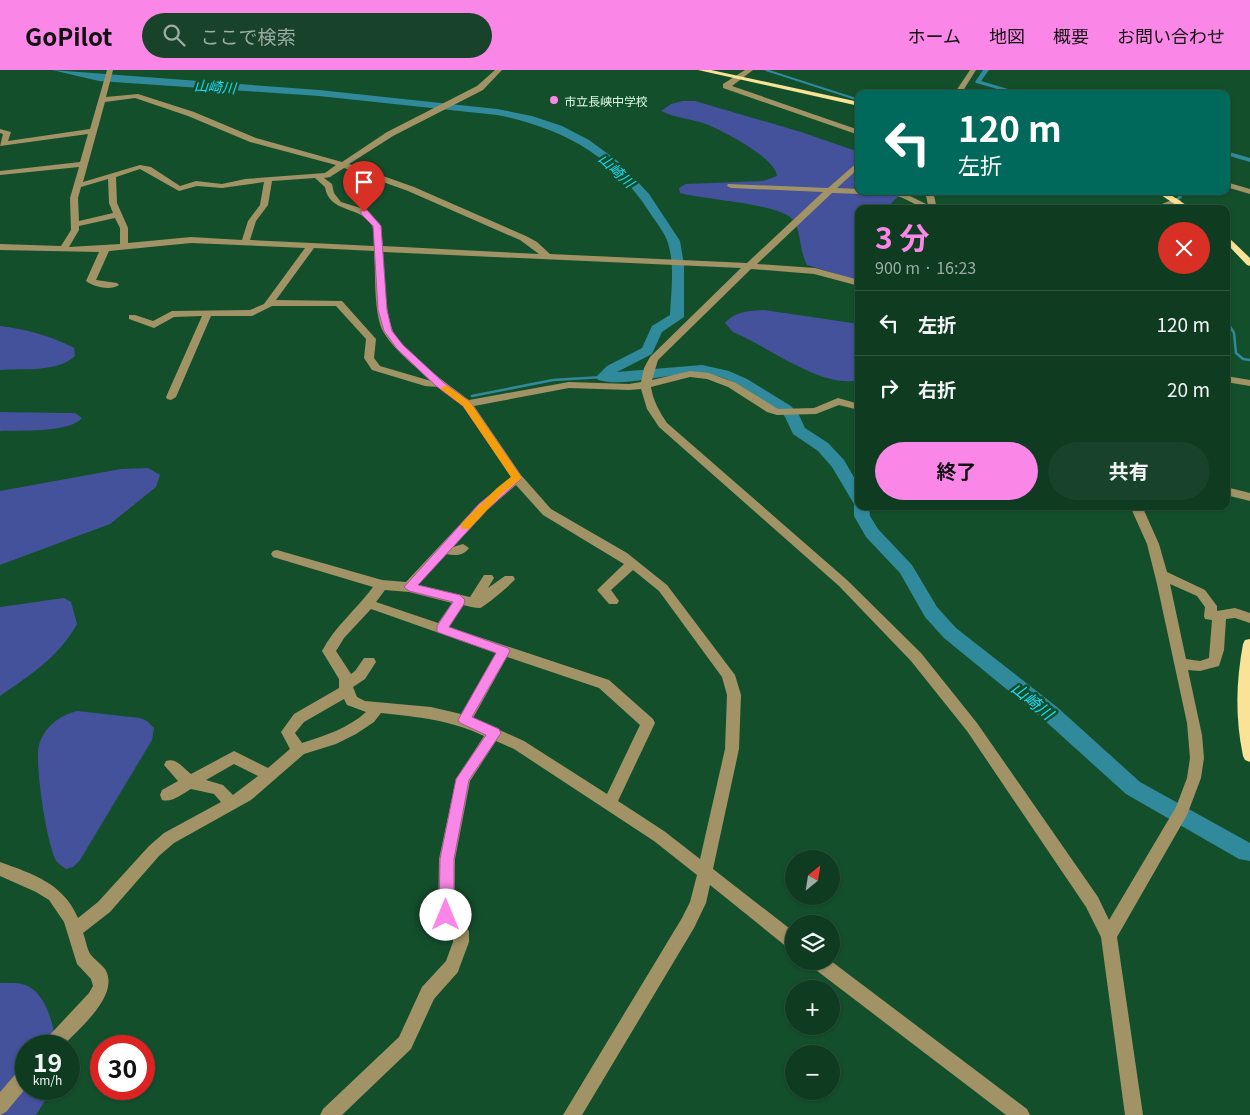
<!DOCTYPE html>
<html lang="ja">
<head>
<meta charset="utf-8">
<style>
	body { margin:0; font-family:Georgia,"Noto Sans JP",serif; background:#18422a; color:#f1f3f6; height:100vh; display:flex; flex-direction:column; font-size:19px; white-space:nowrap }
	* { box-sizing:border-box; margin:0 }
	p { font-size:16px; color:#9bada5 }
	.icon { flex:none; width:28px; height:28px; fill:none; stroke:currentColor; stroke-width:2; stroke-linecap:round; stroke-linejoin:round }
	.map { position:relative; flex:1; overflow:hidden }
	.details { position:absolute; left:855px; top:135px; width:375px; height:305px; display:flex; flex-direction:column; background:#0f3b21; border-radius:10px; box-shadow:0 1px 4px #0004,0 0 0 1px #2f553f }
	.details>* { flex:none }
	.hud { position:absolute; left:855px; top:20px; width:375px; height:105px; border-radius:10px; box-shadow:0 1px 4px #0004,0 0 0 1px #2f553f; background:#00695c; color:#fff; overflow:hidden }
	.needle { width:32px; rotate:30deg }
	.buttons { position:absolute; left:785px; top:780px; display:grid; gap:10px }
	.buttons a { display:grid; place-items:center; width:55px; height:55px; border-radius:50%; background:#0f3b21; box-shadow:0 1px 4px #0004,0 0 0 1px #2f553f; font-size:25px }
	.speed { position:absolute; left:15px; top:965px; display:flex; gap:10px; font-size:25px; font-weight:700; text-align:center }
	.speed>* { display:grid; place-content:center; width:65px; height:65px; border-radius:50%; background:#0f3b21; box-shadow:0 1px 4px #0004,0 0 0 1px #2f553f; line-height:1 }
	.speed small { font-size:12px; font-weight:400 }
	.speed .limit { border:8px solid #d22; background:#fff; color:#111 }
	.pin { position:absolute; display:grid; place-items:center; width:42px; height:42px; color:#fff; margin:-51px -21px; border-radius:50% 50% 50% 0; rotate:-45deg; box-shadow:0 0 5px #0007 }
	.pin .icon { rotate:45deg }
	.me { position:absolute; width:55px; margin:-28px; rotate:0deg; stroke-linejoin:round; filter:drop-shadow(0 0 4px #0008) }
	.turn { display:flex; align-items:center; gap:18px; height:105px; padding:0 20px; font-size:22px }
	.turn .icon { width:65px; height:65px; stroke-width:2.5 }
	.turn b { display:block; font-size:35px; line-height:42px }
	.round { display:grid; place-items:center; flex:none; width:52px; height:52px; border-radius:26px; background:#18422a }
	.summary { display:flex; align-items:center; justify-content:space-between; height:85px; padding:0 20px }
	h1 { font-size:30px; font-weight:700; line-height:38px; color:#fa87e8 }
	.primary-button { display:flex; gap:10px; margin-top:auto; padding:10px 20px }
	.primary-button a { flex:1; height:58px; border-radius:30px; background:#fa87e8; color:#111; font-size:20px; font-weight:700; line-height:58px; text-align:center }
	.primary-button a+a { background:#18422a; color:#f1f3f6 }
	ul { padding:0; list-style:none }
	li { display:flex; align-items:center; gap:15px; height:65px; padding:0 20px; border-top:1px solid #2f553f }
	li div { flex:1 }
	li b { display:block; font-size:19px }
	li em { font-style:normal }
	header { display:flex; align-items:center; gap:30px; box-sizing:border-box; height:70px; padding:0 25px; background:#fa87e8; color:#111 }
	header strong { font-size:24px }
	nav { display:flex; gap:28px; margin-inline-start:auto; font-size:18px }
	.search { width:350px; height:45px; background:#18422a; display:flex; align-items:center; gap:12px; box-sizing:border-box; padding:0 18px; border-radius:28px; color:#9bada5; font-size:19px }
	.map>svg:first-child { display:block }
	.green { fill:#44519b }
	.lines { fill:none; stroke-linecap:round; stroke-linejoin:round }
	.stream-far1 { stroke:#308a9c; stroke-width:2 }
	.stream { stroke:#308a9c; stroke-width:2.5 }
	.canal { fill:#308a9c; fill-rule:evenodd }
	.river { fill:#308a9c; fill-rule:evenodd }
	.minor { fill:#a19365; fill-rule:evenodd }
	.major { fill:#fae396; fill-rule:evenodd }
	.route { fill:#fa87e8; stroke:#a25897 }
	.slow { fill:#f59e0b }
	.poi-dot { fill:#fa87e8; stroke:#144f2c; stroke-width:2 }
	.labels { text-anchor:middle; dominant-baseline:central; stroke-width:5; stroke-linejoin:round; paint-order:stroke }
	.far-poi-label { font-size:12px; fill:#defce6; stroke:#144f2c; text-anchor:start }
	.far-water-label { font-size:14px; font-style:italic; fill:#1edbfa; stroke:#144f2c }
	.water-label { font-size:16px; font-style:italic; fill:#1edbfa; stroke:#144f2c }
</style>
</head>
<body>
<header>
<strong>GoPilot</strong>
<div class="search"><svg class="icon" aria-label="search" viewBox="0 0 24 24"><circle cx="10" cy="10" r="6"/><path d="M15 15l6 6"/></svg>ここで検索</div>
<nav><a>ホーム</a><a>地図</a><a>概要</a><a>お問い合わせ</a></nav>
</header>
<div class="map">
<svg width="1250" height="1045" viewBox="0 0 1250 1045">
	<rect width="100%" height="100%" fill="#144f2c"/>
	<g class="green">
		<path d="M683,31H695L801,62L859,82V121H904L885,139H859V211L807,195C799,180 801,161 794,151C782,133 703,130 680,123L679,118L686,114L763,111L777,106C776,88 723,61 706,54C692,49 675,48 661,41L671,34Z"/>
		<path d="M764,240L859,254V310C822,319 769,277 733,262L725,253C736,241 748,241 764,240Z"/>
		<path d="M0,256C25,259 52,266 74,278L75,286C56,303 24,298 0,300Z"/>
		<path d="M0,342L64,343H75L82,348C70,363 20,360 0,361Z"/>
		<path d="M148,398L160,405L156,417L110,454L0,495V421L121,399Z"/>
		<path d="M64,528L71,532L77,554C59,587 30,605 0,626V537Z"/>
		<path d="M77,641L140,648L147,651L154,658L152,670L80,790L73,797L66,799C63,797 59,794 57,792C47,779 34,690 39,675C45,656 59,646 77,641Z"/>
		<path d="M0,913C9,913 20,912 28,916C48,927 53,956 57,976H26V1019H52L36,1045H0Z"/>
	</g>
	<g class="lines">
		<g class="stream-far1">
			<path d="M766,0L859,30"/>
			<path d="M1170,121L1181,127L1175,130"/>
		</g>
		<g class="stream">
			<path d="M1226,250L1234,263L1236,283L1243,289L1250,290"/>
			<path d="M472,326L553,310L603,307"/>
		</g>
		<g class="canal">
			<path d="M983,0H989L981,11L1025,24H1015L976,13L975,12Z"/>
			<path d="M1226,81L1250,88V92L1226,85Z"/>
		</g>
		<path class="river" d="M52,0L319,20L497,39L532,46L562,56L589,70L619,92L649,124L680,171L684,195V247L662,262L652,284L617,302L702,295L729,301L747,309L791,336L799,345L805,358L828,373L844,390L859,416V436H869L870,446L878,459L912,495L937,537L956,558L1057,637L1140,712L1250,773V791L1239,789L1126,724L1043,649L944,568L925,547L900,503L866,467L854,446V434L832,397L818,381L793,364L785,347L781,342C759,330 738,310 713,305C676,298 632,319 598,310L596,307L607,296L642,278L652,256L670,245C671,222 675,196 668,173C665,163 656,152 650,143C614,86 562,58 497,45L319,26L99,11Z"/>
		<g class="minor">
			<path d="M107,0H113L106,27L138,24L194,42L256,68L342,92L387,62L477,16L495,0H502L483,20L393,66L349,94L414,117L526,166L537,172L550,184L747,193L823,122L731,118L727,116L728,114L828,118L859,91V98L837,118L859,119V121L904,123L928,135L925,121H933L937,139C915,139 912,129 893,125L832,123L757,194L815,198L859,210V216L814,204L751,199L658,290L652,310L690,301L709,303L736,313L778,339L814,338L838,328L859,334V340L839,335L816,344L777,345L767,342L728,317L707,309L690,307L651,317C653,330 659,341 667,353L847,510L921,583L977,653L1098,827L1109,850L1176,737L1187,708L1190,688L1187,653L1157,514L1147,474L1130,436H1142L1159,474L1167,502L1205,520L1217,536V541L1235,538L1250,543V553L1235,548L1226,549L1224,580L1219,596L1200,601L1188,600L1202,665L1204,688L1201,708L1187,745L1117,867L1143,1045H1125L1101,867L1086,837L967,661L911,591L839,516L659,357L647,339L641,319L629,320L569,318L474,336L521,405L551,439L627,483L667,515L735,605L741,625L739,679L713,799L794,862V880L788,878L710,815L706,833L694,858L582,1045H563L682,848L690,832L697,805L654,771L514,679L496,671L470,711L455,789L454,842L469,861V872L460,896L458,902L434,929L411,979L342,1045H320L323,1039L399,967L422,917L446,891L453,872V864L438,845L439,789L456,709L484,666C451,650 418,647 381,643L374,652L356,664L336,674L304,684L251,730L174,773L159,786L110,842L83,863C86,870 87,880 91,885C95,890 101,894 105,899C121,925 78,959 63,976H42L45,970L89,923L93,916L91,909L77,894L64,852L49,830L36,822L0,806V792C33,804 63,813 78,848L98,832L149,776L164,763L221,732L214,724L191,719C182,724 172,733 162,730L160,725L162,720L178,711L164,695L166,691C176,687 183,698 191,704L234,681L268,698L290,679L281,662L294,644L339,618V609L322,581C335,556 357,539 373,517L273,487L271,484L273,481L277,480L382,510L406,512L479,434L511,407L463,336L438,317L425,316L372,300L364,288L366,269L336,236H272L252,246H211L176,327L171,330L167,329L166,327L202,246L174,247L154,258L129,249V245H135L153,251L172,241L250,240L264,234L305,178L191,173L109,181L96,210L117,213L119,215C111,221 94,217 86,211L99,182L0,180V174L61,176L71,160L70,128L79,97L0,105V101L80,92L88,64L0,76L3,64L0,63V59L11,62L8,71L90,59ZM135,28L188,46L250,72L336,95L325,103L245,109L222,114L196,111L180,116L151,97L140,95L83,112L105,32ZM344,98L408,121L520,170L539,184L383,176L380,154L367,140L341,132L334,123L332,114L324,108L330,107ZM140,99L179,121L197,116L222,118L264,112L260,135L248,151L242,170L191,167L128,173V158L117,133L116,107ZM315,108L325,117C329,144 361,135 372,156C375,161 374,170 374,176L250,170L256,151L268,135L272,111ZM108,109L109,133L113,143L79,151L78,128L81,117ZM115,148L120,158V174L69,177L79,160V156ZM314,178L374,181C376,203 373,245 384,263C396,282 415,296 431,311L380,296L374,288L376,269L342,231L276,230ZM383,182L741,198L650,287L644,298L641,312L629,314L569,312L469,330C450,316 400,280 392,259C384,235 385,207 383,182ZM516,415L543,445L624,494L597,520L609,534H617L619,531L611,520L633,500L659,521L722,607L727,625L725,679L700,789L664,761L618,731L655,653L653,649L609,610L449,557L463,535C468,536 475,538 480,538C484,537 513,513 515,509L513,506H505L488,518L494,508L492,505H484L470,527L418,515L446,484C454,486 464,486 469,478L463,474L453,477L487,440ZM1170,514L1197,526L1205,537L1204,546L1205,549L1212,550L1209,588L1200,591L1186,589ZM385,520L409,522L452,533L438,553L376,532ZM371,539L496,583L461,644L431,637L365,631L357,627L353,617L365,609L376,592L374,588H364L355,601L351,604L336,581L344,568ZM507,587L599,618L640,655L607,724L524,671L473,648ZM344,629L347,635L366,642C349,658 324,666 302,673L295,663L304,652ZM234,694L258,706L233,725L223,715L206,710Z"/>
			<path d="M745,0H753L732,16L859,60V65L723,18V14Z"/>
			<path d="M970,0H976L961,24H954Z"/>
			<path d="M1226,112L1250,119V124L1226,117Z"/>
			<path d="M1177,128L1181,131L1180,133L1162,139H1149Z"/>
			<path d="M1226,306L1250,310V316L1226,312Z"/>
			<path d="M1226,417L1250,423V431L1226,425Z"/>
			<path d="M810,891H831L1027,1039L1030,1045H1006L812,897Z"/>
			<path d="M26,996V1018L6,1042L0,1045V1022L20,999Z"/>
		</g>
		<g class="major">
			<path d="M698,0H711L859,32V36Z"/>
			<path d="M1155,121H1165L1192,139H1182Z"/>
			<path d="M1226,165L1250,188V196L1247,195L1226,173Z"/>
			<path d="M1250,569V692L1245,690L1243,686C1235,647 1236,612 1243,574L1245,570Z"/>
		</g>
	</g>
	<path class="route" d="M361,140H367L381,156L387,240L392,261L403,275L443,312L470,332L522,408L487,440L418,515L460,525L465,530L464,534L449,557L508,578L510,581L472,647L499,659L501,663L469,710L454,789V845L451,850L446,852L441,850L439,845L440,789L456,709L486,665L460,653L458,650L496,583L437,562V556L453,532L409,521L404,517L479,434L512,407L463,336L436,316L397,279L384,261L378,240L373,156L361,144Z"/>
	<path class="slow" d="M446,315L470,332L522,408L504,422L469,459H461V454L497,418L511,407L463,336L442,320L441,318Z"/>
	<circle class="poi-dot" cx="554" cy="30" r="5"/>
	<g class="labels">
		<g class="far-poi-label">
			<text x="564" y="30">市立長峡中学校</text>
		</g>
		<g class="far-water-label">
			<text transform="translate(215 16) rotate(4)">山崎川</text>
			<text transform="translate(617 100) rotate(43)">山崎川</text>
		</g>
		<g class="water-label">
			<text transform="translate(1033 630) rotate(39)">山崎川</text>
		</g>
	</g>
</svg>
<div class="buttons">
<a><svg class="needle" viewBox="-14 -14 28 28"><path d="M0-13l5 13h-10z" fill="#e53935"/><path d="M0 13l5-13h-10z" fill="#9bada5"/></svg></a>
<a><svg class="icon" aria-label="layers" viewBox="0 0 24 24"><path d="M12 4l9 5-9 5-9-5zM3 14l9 5 9-5"/></svg></a>
<a>+</a>
<a>−</a>
</div>
<div class="speed"><div>19<small>km/h</small></div><div class="limit">30</div></div>
<div class="pin" style="left:364px;top:142px;background:#d93025"><svg class="icon" aria-label="arrive" viewBox="0 0 24 24"><path d="M6 21V4h12l-3 4 3 4H6"/></svg></div>
<svg class="me" style="left:446px;top:845px" viewBox="-20 -20 40 40"><circle r="19" fill="#fff"/><path d="M0-13L10 11 0 6-10 11z" fill="#fa87e8"/></svg>
<div class="hud">
<div class="turn"><svg class="icon" aria-label="left" viewBox="0 0 24 24"><path d="M17 20v-9H6M10 6l-5 5 5 5"/></svg><div><b>120 m</b>左折</div></div>
</div>
<section class="details">
<div class="summary"><div><h1>3 分</h1><p>900 m · 16:23</p></div><a class="round" style="background:#d93025;color:#fff"><svg class="icon" aria-label="close" viewBox="0 0 24 24"><path d="M6 6l12 12M18 6L6 18"/></svg></a></div>
<ul>
<li><svg class="icon" aria-label="left" viewBox="0 0 24 24"><path d="M17 20v-9H6M10 6l-5 5 5 5"/></svg><div><b>左折</b></div><em>120 m</em></li>
<li><svg class="icon" aria-label="right" viewBox="0 0 24 24"><path d="M7 20v-9h11M14 6l5 5-5 5"/></svg><div><b>右折</b></div><em>20 m</em></li>
</ul>
<div class="primary-button"><a>終了</a><a>共有</a></div>
</section>
</div>
</body>
</html>
